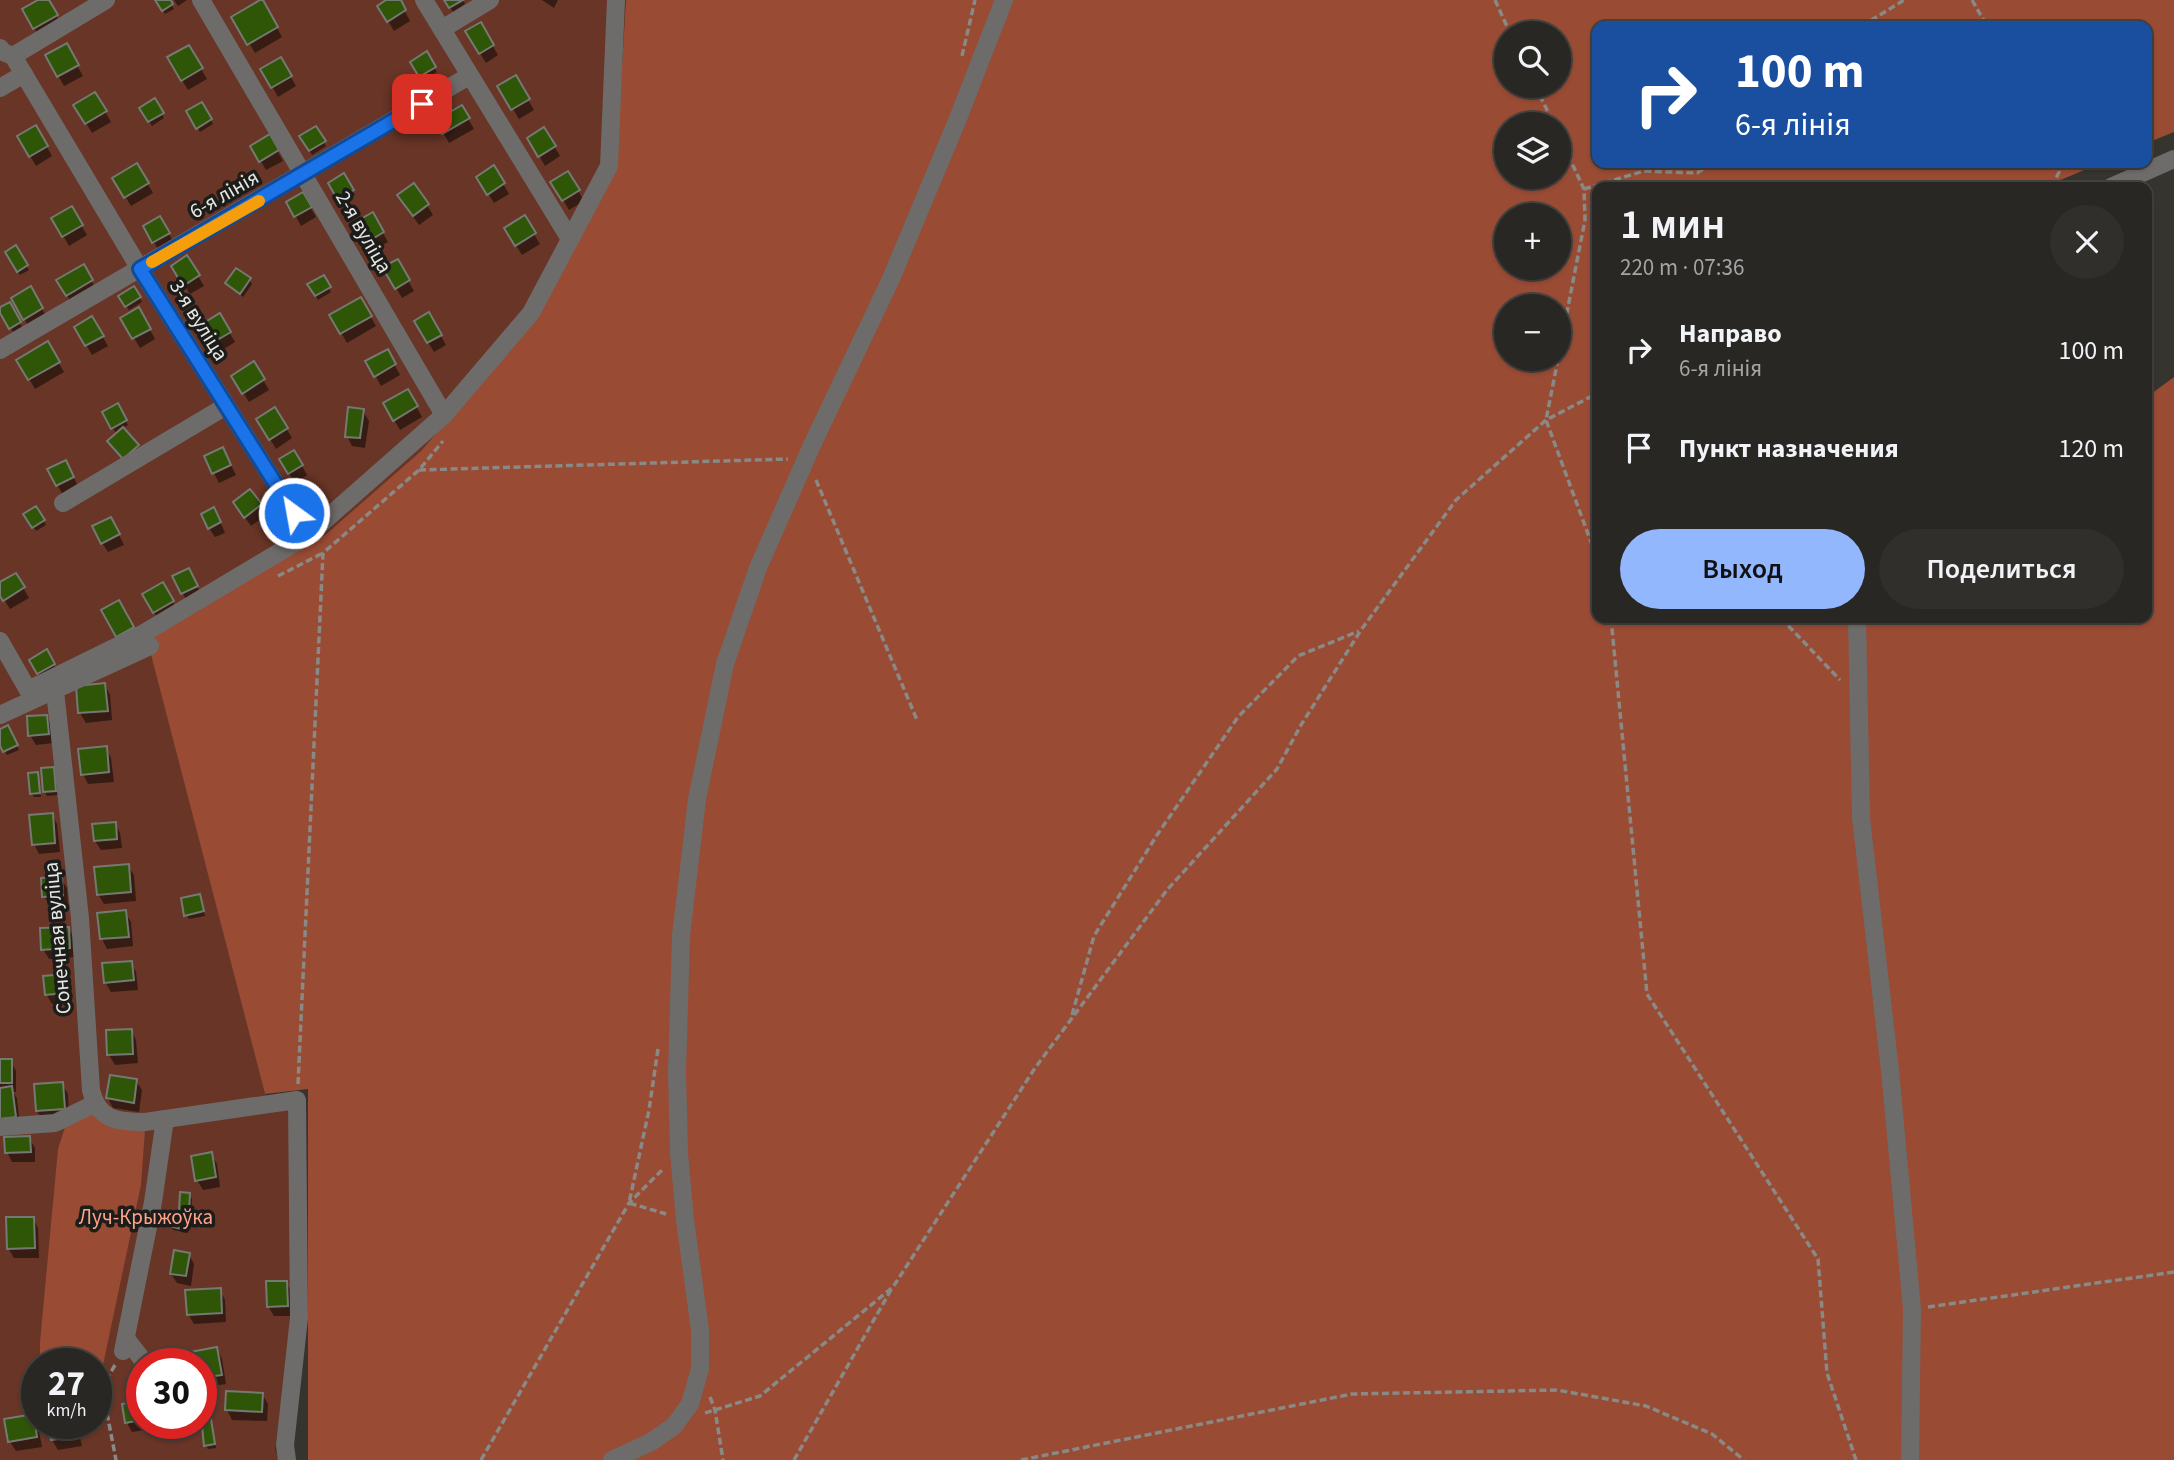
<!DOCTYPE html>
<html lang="ru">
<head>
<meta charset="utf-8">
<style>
	body { margin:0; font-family:"Source Sans 3",sans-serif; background:#302f2b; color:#f1f3f6; height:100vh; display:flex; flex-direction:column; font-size:26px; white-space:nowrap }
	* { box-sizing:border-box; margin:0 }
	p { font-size:23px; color:#a5a5a6 }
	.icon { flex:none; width:38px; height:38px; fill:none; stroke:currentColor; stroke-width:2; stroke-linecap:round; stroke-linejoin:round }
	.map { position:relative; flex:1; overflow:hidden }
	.details { position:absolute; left:1592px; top:182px; width:560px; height:441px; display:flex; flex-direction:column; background:#282723; border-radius:14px; box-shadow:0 2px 5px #0004,0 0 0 2px #444441 }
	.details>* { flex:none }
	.hud { position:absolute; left:1592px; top:21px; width:560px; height:147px; border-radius:14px; box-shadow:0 2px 5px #0004,0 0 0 2px #444441; background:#1a4fa0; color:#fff; overflow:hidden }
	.buttons { position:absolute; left:1494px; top:21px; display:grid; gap:14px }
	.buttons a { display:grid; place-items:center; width:77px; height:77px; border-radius:50%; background:#282723; box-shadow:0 2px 5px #0004,0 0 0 2px #444441; font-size:35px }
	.speed { position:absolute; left:21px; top:1348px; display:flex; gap:14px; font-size:35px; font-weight:700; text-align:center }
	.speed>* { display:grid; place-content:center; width:91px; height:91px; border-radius:50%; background:#282723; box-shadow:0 2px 5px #0004,0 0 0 2px #444441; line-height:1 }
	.speed small { font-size:18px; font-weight:400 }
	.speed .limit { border:10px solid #d22; background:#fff; color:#111 }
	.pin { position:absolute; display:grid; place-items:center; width:60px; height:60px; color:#fff; margin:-30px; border-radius:14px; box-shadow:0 4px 10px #0006 }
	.me { position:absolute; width:77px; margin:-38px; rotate:328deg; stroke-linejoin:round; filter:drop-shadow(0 0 5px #0008) }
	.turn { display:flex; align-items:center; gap:24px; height:147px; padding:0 28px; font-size:32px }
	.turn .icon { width:91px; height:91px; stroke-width:2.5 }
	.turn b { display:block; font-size:49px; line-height:60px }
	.round { display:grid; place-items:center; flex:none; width:74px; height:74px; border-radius:37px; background:#302f2b }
	.headline { display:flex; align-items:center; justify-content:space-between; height:119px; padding:0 28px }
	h1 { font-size:42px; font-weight:600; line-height:52px }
	.primary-button { display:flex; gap:14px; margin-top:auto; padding:14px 28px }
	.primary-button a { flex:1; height:80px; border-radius:42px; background:#93b7fd; color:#111; font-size:28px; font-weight:600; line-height:80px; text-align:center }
	.primary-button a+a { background:#302f2b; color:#f1f3f6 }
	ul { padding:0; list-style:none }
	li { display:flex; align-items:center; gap:21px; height:98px; padding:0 28px }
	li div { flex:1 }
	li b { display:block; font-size:26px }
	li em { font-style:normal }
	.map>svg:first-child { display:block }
	.green { fill:#683526; fill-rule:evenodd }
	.forest { fill:#994b34; fill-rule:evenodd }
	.shadow { fill:#0007 }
	.building { fill:#2f5507; stroke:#757974; stroke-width:2 }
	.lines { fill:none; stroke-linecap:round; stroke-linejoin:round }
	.path { stroke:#898985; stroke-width:3.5; stroke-dasharray:7 3.5; stroke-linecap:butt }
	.minor { stroke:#6e6c6a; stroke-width:18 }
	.route-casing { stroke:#114b97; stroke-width:18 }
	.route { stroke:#1a73e8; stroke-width:12 }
	.slow { stroke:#f59e0b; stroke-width:12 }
	.labels { text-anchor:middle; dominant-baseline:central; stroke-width:7; stroke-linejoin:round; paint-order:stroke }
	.street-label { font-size:21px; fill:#e6e6e3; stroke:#1c1c1a }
	.park-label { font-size:21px; fill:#fda48a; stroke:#1c1c1a }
</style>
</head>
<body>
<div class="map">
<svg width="2174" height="1460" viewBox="0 0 2174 1460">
	<rect width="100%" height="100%" fill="#35342f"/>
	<path class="green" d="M0,0H626L616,165L541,312L421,451L324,536L180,618L151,652L265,1094L289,1110L294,1314L275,1450L280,1460H0ZM37,1363H96V1423H37ZM142,1363H201V1423H142Z"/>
	<g class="forest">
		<path d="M626,0H2174V132L2147,143V26H1598V163H2101L2044,187H1598V618H2147V397L2174,377V1460H308V1089L265,1094L147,639L180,618L324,536L421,451L541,312L616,165ZM1507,33H1559V86H1507ZM1507,124H1559V177H1507ZM1507,215H1559V268H1507ZM1507,306H1559V359H1507Z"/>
		<path d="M92,1111C104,1127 125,1130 145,1130L141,1185L103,1365L96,1374V1363H40V1342L58,1149L66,1124Z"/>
	</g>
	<g class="shadow">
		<path d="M41,0H47L62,26L40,38L24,9Z"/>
		<path d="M157,0H168L174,9L165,14Z"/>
		<path d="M174,0H187L178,6Z"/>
		<path d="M389,0H399L410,21L394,31L379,6Z"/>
		<path d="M446,0H463L465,4L453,12Z"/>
		<path d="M542,0H558L554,8Z"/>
		<path d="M262,1L282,37L255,53L234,17Z"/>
		<path d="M480,24L498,55L486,63L467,32Z"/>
		<path d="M66,46L83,76L64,86L47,56Z"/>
		<path d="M188,47L207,79L188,90L169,58Z"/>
		<path d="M426,54L437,72L423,80L412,62Z"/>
		<path d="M280,59L296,86L278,97L263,70Z"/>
		<path d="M515,78L534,110L519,119L500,87Z"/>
		<path d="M95,94L111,122L92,133L76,106Z"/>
		<path d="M154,101L164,118L152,126L141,108Z"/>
		<path d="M201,104L213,124L200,132L188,112Z"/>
		<path d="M462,108L474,129L449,143L437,122Z"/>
		<path d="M36,127L52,156L36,166L19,137Z"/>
		<path d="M316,128L326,146L312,155L301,136Z"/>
		<path d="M544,129L560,156L545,166L529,138Z"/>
		<path d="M269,136L283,161L266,170L252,146Z"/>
		<path d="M137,166L153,193L131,206L114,178Z"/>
		<path d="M494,168L509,194L494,203L478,177Z"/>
		<path d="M568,173L584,201L569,210L553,182Z"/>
		<path d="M344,176L355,195L341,203L330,184Z"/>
		<path d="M302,194L316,217L301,226L288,202Z"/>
		<path d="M405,205H427L433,215L419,225Z"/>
		<path d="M71,209L87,235L69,246L54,219Z"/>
		<path d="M373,215L388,242L371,252L355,225Z"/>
		<path d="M160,218L174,243L159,251L145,226Z"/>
		<path d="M524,218L540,244L522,255L506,229Z"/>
		<path d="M15,248L29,270L20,275L7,253Z"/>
		<path d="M187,258L204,286L190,294L173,266Z"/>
		<path d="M397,261L414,291L402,298L385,268Z"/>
		<path d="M2147,264L2154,275L2147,279Z"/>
		<path d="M83,266L97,291L73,305L58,281Z"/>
		<path d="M323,277L331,292L318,300L310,285Z"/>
		<path d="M249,279L252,284L243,297L227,283Z"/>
		<path d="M133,288L142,302L129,310L120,296Z"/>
		<path d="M30,289L48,319L30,329L13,299Z"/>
		<path d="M360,299L376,326L347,343L332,316Z"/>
		<path d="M9,304L22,327L13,332L0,309Z"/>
		<path d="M139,310L155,339L140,348L123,319Z"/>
		<path d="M219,315L235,342L221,351L205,325Z"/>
		<path d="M429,315L446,345L434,352L416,322Z"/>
		<path d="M92,318L108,346L92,355L76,327Z"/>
		<path d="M47,343L64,372L35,389L18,360Z"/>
		<path d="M387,351L400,375L381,386L368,362Z"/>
		<path d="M254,364L269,390L249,402L233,376Z"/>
		<path d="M408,391L422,417L400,430L385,404Z"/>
		<path d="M117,405L128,425L122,428L144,456L130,468L109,442L117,435L104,413Z"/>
		<path d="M275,410L292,438L276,449L259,420Z"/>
		<path d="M363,411L369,421L365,448L352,446L347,436Z"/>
		<path d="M294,452L307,475L295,483L281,460Z"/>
		<path d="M228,459L236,475L219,483L214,473Z"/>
		<path d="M49,470L71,472L79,488L63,495Z"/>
		<path d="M261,505L266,515L251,526L241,512Z"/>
		<path d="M36,508L46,525L36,531L26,514Z"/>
		<path d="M219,519L225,533L215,537L209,528Z"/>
		<path d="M116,529L124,545L108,552L102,543Z"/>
		<path d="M16,575L29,598L10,609L0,593V584Z"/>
		<path d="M174,577L194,580L202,596L188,603Z"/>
		<path d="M163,584L178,612L160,622L144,595Z"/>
		<path d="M46,651L56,669L41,678L31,661Z"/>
		<path d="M105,685L110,695L112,720L86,723L80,713Z"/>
		<path d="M47,717L52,726L54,743L36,745L30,735Z"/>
		<path d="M7,727L19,750L7,755L0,742V730Z"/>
		<path d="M106,748L111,758L114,782L88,784L83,774Z"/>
		<path d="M53,769L58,795L47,796L44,791Z"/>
		<path d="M37,773L41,797H34L31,793Z"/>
		<path d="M52,814L57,824L60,852L39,854L34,844Z"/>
		<path d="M115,823L120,833L122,848L101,850L95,841Z"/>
		<path d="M128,866L134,875L136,901L104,904L98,894Z"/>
		<path d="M61,879L67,888L68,905L50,906L44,896Z"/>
		<path d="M201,900L205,916L189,919L186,915Z"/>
		<path d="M125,912L131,922L133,946L107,949L102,939Z"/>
		<path d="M68,928L74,938L75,957L49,959L43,949Z"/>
		<path d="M131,963L136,972L138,990L111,992L105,982Z"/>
		<path d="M65,976L71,986L72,1003L52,1004L46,994Z"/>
		<path d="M131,1030L136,1040L138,1063L115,1065L109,1055L108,1032Z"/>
		<path d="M0,1061H11L16,1071V1092H13L17,1098L20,1126L0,1129Z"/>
		<path d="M136,1081L142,1090L139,1112L113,1108L108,1098Z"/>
		<path d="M62,1084L68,1094L69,1119L43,1121L37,1111Z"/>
		<path d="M29,1138L35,1148V1162H12L7,1152Z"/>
		<path d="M211,1154L217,1164L220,1187L203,1190L197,1180Z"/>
		<path d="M189,1194L192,1199L191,1217L188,1216L191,1221L188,1233L173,1230L171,1226L183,1216L181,1212Z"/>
		<path d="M33,1218L38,1228L39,1258H14L8,1248Z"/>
		<path d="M189,1255L194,1264L191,1286L177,1283L171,1274Z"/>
		<path d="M286,1283L292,1292L293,1316H274L268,1306Z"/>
		<path d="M220,1290L225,1300L226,1322L194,1324L188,1314Z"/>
		<path d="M217,1349L222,1359L226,1384L201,1388V1363H193L192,1353Z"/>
		<path d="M201,1392L207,1394L209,1408L201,1409Z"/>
		<path d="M262,1394L268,1404L267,1421L232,1420L227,1410Z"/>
		<path d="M142,1403V1423H158V1428L132,1432L127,1423Z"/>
		<path d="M209,1415L216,1448L208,1449L205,1445Z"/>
		<path d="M33,1416L38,1426L42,1447L16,1451L10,1442Z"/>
		<path d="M50,1423H76L82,1446L58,1450L52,1440Z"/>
	</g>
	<g class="building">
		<path d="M38,0H49L58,15L33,29L22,9Z"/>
		<path d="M155,0H171L173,4L162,11Z"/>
		<path d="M260,0H263L278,27L247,45L231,17Z"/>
		<path d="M386,0H401L406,10L387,22L377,6Z"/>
		<path d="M444,0H463L449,8Z"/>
		<path d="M481,22L494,45L479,54L465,31Z"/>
		<path d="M67,43L79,65L57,77L45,55Z"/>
		<path d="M189,45L203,68L181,81L167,57Z"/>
		<path d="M427,51L436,67L419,77L410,62Z"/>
		<path d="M281,57L292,76L271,88L260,69Z"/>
		<path d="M516,75L530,99L511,110L497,86Z"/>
		<path d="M95,92L107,111L85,124L73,105Z"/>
		<path d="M155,98L164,113L148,122L139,108Z"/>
		<path d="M202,102L212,119L196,129L186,111Z"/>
		<path d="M462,105L470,118L442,134L435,121Z"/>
		<path d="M36,125L48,146L29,157L17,136Z"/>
		<path d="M316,126L326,141L309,151L299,136Z"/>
		<path d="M544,127L556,146L538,157L527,138Z"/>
		<path d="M270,134L279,150L259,162L250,146Z"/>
		<path d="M137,163L149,183L124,198L112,178Z"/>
		<path d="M494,165L505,183L487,195L476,177Z"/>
		<path d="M568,171L580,190L562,201L550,182Z"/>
		<path d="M344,173L354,190L337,199L328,183Z"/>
		<path d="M414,183L429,204L413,216L397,195Z"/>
		<path d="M303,192L312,207L294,217L286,202Z"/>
		<path d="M72,206L83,225L62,237L51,218Z"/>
		<path d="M373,212L384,232L364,244L352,224Z"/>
		<path d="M525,215L536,233L515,246L504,228Z"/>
		<path d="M160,216L170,233L152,243L143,226Z"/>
		<path d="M16,245L28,265L17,272L5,252Z"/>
		<path d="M187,255L200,275L183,286L171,266Z"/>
		<path d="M398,259L410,280L395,289L382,267Z"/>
		<path d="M84,264L93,280L66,296L56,280Z"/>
		<path d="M236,268L251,278L240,294L225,283Z"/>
		<path d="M324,275L331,287L315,296L307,284Z"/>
		<path d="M31,286L43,308L23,320L11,298Z"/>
		<path d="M134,286L141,297L125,307L118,296Z"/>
		<path d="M361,297L372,316L340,334L329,315Z"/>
		<path d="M10,302L21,322L9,329L0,313V307Z"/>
		<path d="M139,307L151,329L132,339L120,318Z"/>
		<path d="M429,312L442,335L427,343L414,321Z"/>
		<path d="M220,313L231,332L214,342L202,324Z"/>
		<path d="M92,316L104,336L85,346L74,327Z"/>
		<path d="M48,341L60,362L28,380L16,360Z"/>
		<path d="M388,349L396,364L374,377L365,361Z"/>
		<path d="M254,361L265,379L242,394L231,376Z"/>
		<path d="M408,389L418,406L393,421L383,403Z"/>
		<path d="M118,403L127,420L111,429L102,412Z"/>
		<path d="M275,407L288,428L269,440L256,419Z"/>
		<path d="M348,407L364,409L360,438L345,437Z"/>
		<path d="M123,427L139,445L123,459L107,441Z"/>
		<path d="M223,447L231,465L212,474L204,456Z"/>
		<path d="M294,450L303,465L288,474L279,459Z"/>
		<path d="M66,460L74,477L56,486L47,469Z"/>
		<path d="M250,489L262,504L244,518L233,502Z"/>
		<path d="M36,506L45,520L32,528L23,514Z"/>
		<path d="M214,507L221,522L208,529L201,514Z"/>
		<path d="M111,517L120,534L101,544L92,526Z"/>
		<path d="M189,568L198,586L181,594L172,576Z"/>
		<path d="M16,573L25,587L3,601L0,596V582Z"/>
		<path d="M163,582L174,601L153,613L142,594Z"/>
		<path d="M119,600L134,627L116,637L101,610Z"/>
		<path d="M47,649L55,664L37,674L29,660Z"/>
		<path d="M105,683L108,711L78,713L76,686Z"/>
		<path d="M47,715L49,734L28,736L27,716Z"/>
		<path d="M8,725L18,745L3,752L0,746V729Z"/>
		<path d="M107,746L109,772L81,775L78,749Z"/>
		<path d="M54,767L56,791L43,792L41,768Z"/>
		<path d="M38,772L40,793L30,794L28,773Z"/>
		<path d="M53,813L55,843L32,845L29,815Z"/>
		<path d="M116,822L117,839L94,841L92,824Z"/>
		<path d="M129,864L131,892L97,895L94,867Z"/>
		<path d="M62,877L63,896L42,897L41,878Z"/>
		<path d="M200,894L204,911L184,916L181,898Z"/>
		<path d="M126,910L129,937L100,939L97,913Z"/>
		<path d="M69,927L70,948L41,950L40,928Z"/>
		<path d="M132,961L134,980L104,983L102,963Z"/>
		<path d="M66,974L67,993L45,995L43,976Z"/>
		<path d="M132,1029L133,1054L107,1055L106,1030Z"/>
		<rect x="0" y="1059" width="12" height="24"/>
		<path d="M110,1075L137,1079L134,1103L106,1098Z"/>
		<path d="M63,1082L65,1109L36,1111L34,1084Z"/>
		<path d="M12,1086L16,1117L0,1119V1088Z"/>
		<path d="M30,1136L31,1152L5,1153L4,1137Z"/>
		<path d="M212,1152L216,1177L195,1181L191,1156Z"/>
		<path d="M180,1192L190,1193L189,1213L179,1212Z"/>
		<path d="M172,1212L190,1216L186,1230L169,1226Z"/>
		<path d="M6,1217H34L35,1248L7,1249Z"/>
		<path d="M174,1250L190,1253L186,1276L170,1274Z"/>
		<path d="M266,1281H287L288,1306L267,1307Z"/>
		<path d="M221,1288L222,1313L187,1315L185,1290Z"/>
		<path d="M217,1347L222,1375L201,1378V1363H191L190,1352Z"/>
		<path d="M208,1389L210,1404L201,1405V1390Z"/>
		<path d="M226,1391L263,1393L262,1412L225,1410Z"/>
		<path d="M142,1401V1420L125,1423L122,1404Z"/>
		<path d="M210,1413L215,1444L204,1446L201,1415Z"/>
		<path d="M34,1414L37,1437L8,1442L4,1419Z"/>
		<path d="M48,1423H75L77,1436L51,1440Z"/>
	</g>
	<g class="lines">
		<g class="path">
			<path d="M1495,0L1510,33"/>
			<path d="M1972,0L1987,26"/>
			<path d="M1862,26L1904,0"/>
			<path d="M962,56L975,0"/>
			<path d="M1535,86L1554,124"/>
			<path d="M1559,136L1584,189L1585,220L1559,353"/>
			<path d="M2052,187L2059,172L2055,163"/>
			<path d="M1584,189L1644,171L1697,173L1712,163"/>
			<path d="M1558,359L1546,420L1598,561"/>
			<path d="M419,470L788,459"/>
			<path d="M816,480L917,720"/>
			<path d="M278,576L323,553"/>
			<path d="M1611,618L1647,994L1818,1259L1827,1373L1856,1460"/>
			<path d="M1781,618L1840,680"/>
			<path d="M1072,1015L1094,936L1157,835L1238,717L1298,656L1359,631"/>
			<path d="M658,1049L649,1110L629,1203L666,1214"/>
			<path d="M298,1084L323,553L419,470L443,441"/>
			<path d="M1928,1307L2174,1272"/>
			<path d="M115,1365L102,1387L116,1460"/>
			<path d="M710,1397L715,1410L723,1460"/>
			<path d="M705,1413L760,1396L893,1287L1035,1068L1167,890L1277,769L1301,725L1361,630L1456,500L1546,420L1598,393"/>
			<path d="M481,1460L629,1203L663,1169"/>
			<path d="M794,1460L892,1288"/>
			<path d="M1021,1460L1352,1394L1557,1390L1646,1406L1712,1434L1744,1460"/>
		</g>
		<g class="minor">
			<path d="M201,0L444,415"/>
			<path d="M424,0L570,239"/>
			<path d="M442,29L490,0"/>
			<path d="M0,48L3,52L13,56L106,0"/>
			<path d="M13,56L140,269L308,535"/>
			<path d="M0,88L24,74"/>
			<path d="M2111,187L2174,159"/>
			<path d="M0,350L469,76"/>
			<path d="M63,503L226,406"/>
			<path d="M1857,618L1861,818L1890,1070L1912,1309L1910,1460"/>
			<path d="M0,641L28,690L144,633L308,535L444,415L531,313L609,166L616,0"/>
			<path d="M55,691L80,918L91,1090C98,1120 117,1122 145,1122L297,1100L299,1318L285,1445L287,1460"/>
			<path d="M0,715L150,646"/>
			<path d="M0,1127L55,1123L94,1104"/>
			<path d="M127,1340L145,1363"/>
			<path d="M123,1351L153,1202L165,1119"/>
			<path d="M612,1460L651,1442L674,1426L690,1404L700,1369V1330L685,1220L679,1153L677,1072L681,936L697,799L725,664L758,568L812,445L890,281L957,121L1004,0"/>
		</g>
	</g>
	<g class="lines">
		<defs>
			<path id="route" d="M294,513L140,269L422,104"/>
		</defs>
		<use href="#route" class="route-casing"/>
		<use href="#route" class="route"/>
		<path class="slow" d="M152,262L259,201"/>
	</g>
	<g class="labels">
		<g class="street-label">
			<text transform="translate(224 194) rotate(-30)">6-я лінія</text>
			<text transform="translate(364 232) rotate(60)">2-я вуліца</text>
			<text transform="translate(199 320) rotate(58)">3-я вуліца</text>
			<text transform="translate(57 938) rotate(-95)">Сонечная вуліца</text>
		</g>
		<g class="park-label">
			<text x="146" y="1217">Луч-Крыжоўка</text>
		</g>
	</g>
</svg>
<div class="buttons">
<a><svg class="icon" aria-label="search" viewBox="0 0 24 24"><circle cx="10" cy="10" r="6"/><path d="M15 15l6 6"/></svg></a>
<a><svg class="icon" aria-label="layers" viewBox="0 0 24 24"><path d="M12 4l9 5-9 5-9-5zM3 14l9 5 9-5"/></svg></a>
<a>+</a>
<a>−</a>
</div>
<div class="speed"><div>27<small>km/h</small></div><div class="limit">30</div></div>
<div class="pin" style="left:422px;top:104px;background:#d93025"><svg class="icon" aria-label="arrive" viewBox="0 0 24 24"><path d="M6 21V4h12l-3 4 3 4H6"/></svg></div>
<svg class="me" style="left:294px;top:513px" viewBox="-20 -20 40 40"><circle r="17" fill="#1a73e8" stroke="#fff" stroke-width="3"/><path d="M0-11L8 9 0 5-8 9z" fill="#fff"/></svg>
<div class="hud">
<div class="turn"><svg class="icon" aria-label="right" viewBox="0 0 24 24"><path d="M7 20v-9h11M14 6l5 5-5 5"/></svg><div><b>100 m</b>6-я лінія</div></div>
</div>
<section class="details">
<div class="headline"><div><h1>1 мин</h1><p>220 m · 07:36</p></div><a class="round"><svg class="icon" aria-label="close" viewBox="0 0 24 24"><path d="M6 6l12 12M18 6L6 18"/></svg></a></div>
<ul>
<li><svg class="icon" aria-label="right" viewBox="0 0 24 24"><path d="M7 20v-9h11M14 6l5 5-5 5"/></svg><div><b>Направо</b><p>6-я лінія</p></div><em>100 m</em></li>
<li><svg class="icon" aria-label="arrive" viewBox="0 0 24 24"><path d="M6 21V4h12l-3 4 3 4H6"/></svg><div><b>Пункт назначения</b></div><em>120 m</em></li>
</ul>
<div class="primary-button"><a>Выход</a><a>Поделиться</a></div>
</section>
</div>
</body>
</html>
